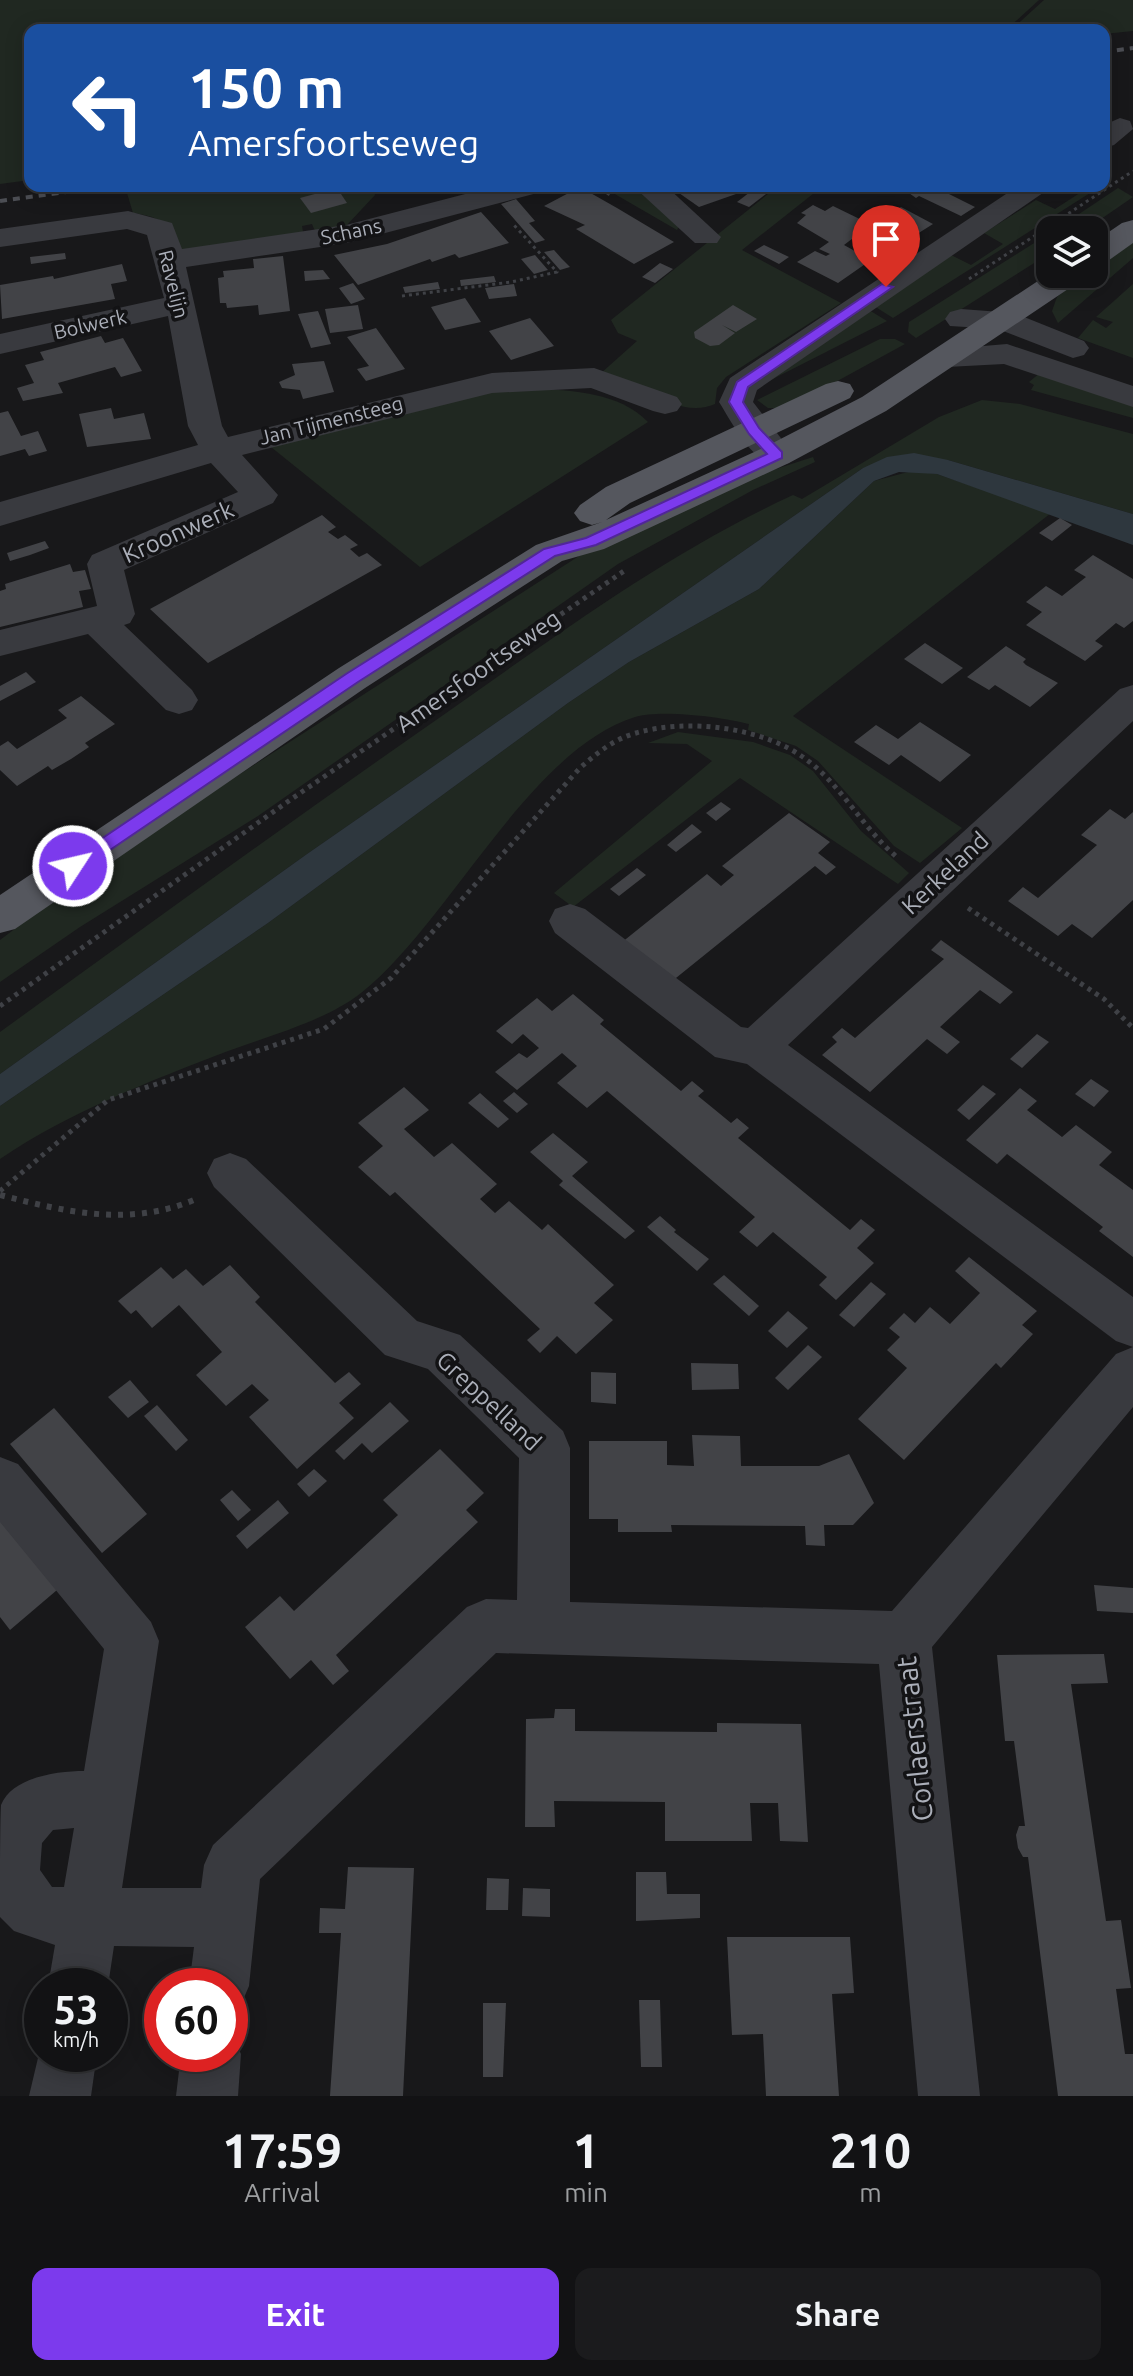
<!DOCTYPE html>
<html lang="en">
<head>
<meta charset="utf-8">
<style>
	body { margin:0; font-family:Ubuntu,sans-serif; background:#1b1b1d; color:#f1f3f6; height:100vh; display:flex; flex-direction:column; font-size:30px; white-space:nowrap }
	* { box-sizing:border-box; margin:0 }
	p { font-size:26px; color:#9c9ea0 }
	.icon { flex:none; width:44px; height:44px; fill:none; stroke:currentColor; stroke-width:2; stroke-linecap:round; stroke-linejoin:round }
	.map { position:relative; height:2096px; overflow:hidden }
	.drawer { display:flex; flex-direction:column; background:#121214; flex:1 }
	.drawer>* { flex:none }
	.top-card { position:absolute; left:24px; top:24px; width:1086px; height:168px; border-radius:16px; box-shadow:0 4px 20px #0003,0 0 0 2px #313234; background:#1a4fa0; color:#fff; overflow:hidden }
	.controls { position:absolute; left:1036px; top:216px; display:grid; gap:16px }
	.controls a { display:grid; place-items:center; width:72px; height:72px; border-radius:16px; background:#121214; box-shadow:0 4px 20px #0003,0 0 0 2px #313234; font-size:40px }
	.speed { position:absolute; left:24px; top:1968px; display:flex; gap:16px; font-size:40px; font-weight:700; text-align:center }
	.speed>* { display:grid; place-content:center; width:104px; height:104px; border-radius:50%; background:#121214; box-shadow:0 4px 20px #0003,0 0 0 2px #313234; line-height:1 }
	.speed small { font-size:20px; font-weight:400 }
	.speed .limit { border:12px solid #d22; background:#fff; color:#111 }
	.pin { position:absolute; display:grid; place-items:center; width:68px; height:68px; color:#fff; margin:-82px -34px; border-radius:50% 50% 50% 0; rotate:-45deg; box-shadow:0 0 8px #0007 }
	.pin .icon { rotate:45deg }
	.me { position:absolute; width:88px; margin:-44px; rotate:55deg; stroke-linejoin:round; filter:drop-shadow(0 0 6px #0008) }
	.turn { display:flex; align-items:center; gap:28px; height:168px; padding:0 32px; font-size:36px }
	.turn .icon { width:104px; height:104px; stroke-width:2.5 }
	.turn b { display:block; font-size:56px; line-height:68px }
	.eta { display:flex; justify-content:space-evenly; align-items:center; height:136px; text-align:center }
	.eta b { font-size:48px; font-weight:700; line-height:56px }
	.action { display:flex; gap:16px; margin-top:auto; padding:16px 32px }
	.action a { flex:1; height:92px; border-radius:16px; background:#7c3aed; color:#fff; font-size:32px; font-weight:700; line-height:92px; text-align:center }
	.action a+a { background:#1b1b1d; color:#f1f3f6 }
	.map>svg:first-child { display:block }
	.green { fill:#202821 }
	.water { fill:#2e373e }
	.building { fill:#424347 }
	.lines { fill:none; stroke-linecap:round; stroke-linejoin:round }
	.path-far2 { stroke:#3f4146; stroke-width:3; stroke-dasharray:3 4; stroke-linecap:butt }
	.path-far1 { stroke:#3f4146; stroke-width:5; stroke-dasharray:4 5; stroke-linecap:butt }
	.path { stroke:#3f4146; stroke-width:6; stroke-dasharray:5 7; stroke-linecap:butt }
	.minor { fill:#393a3f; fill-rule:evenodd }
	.major { fill:#55575e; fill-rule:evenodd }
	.rail { stroke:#4c4e54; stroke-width:4; stroke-dasharray:7 6; stroke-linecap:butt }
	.route { fill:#7c3aed; stroke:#51269a; stroke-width:2 }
	.labels { text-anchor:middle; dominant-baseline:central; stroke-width:7; stroke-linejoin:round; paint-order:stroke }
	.far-street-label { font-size:20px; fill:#abafb9; stroke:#131315 }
	.street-label { font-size:24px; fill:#abafb9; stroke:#131315 }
	.near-street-label { font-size:28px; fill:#abafb9; stroke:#131315 }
</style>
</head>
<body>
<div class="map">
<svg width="1133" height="2096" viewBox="0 0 1133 2096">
	<rect width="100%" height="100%" fill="#18181a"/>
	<g class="green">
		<path d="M0,0H1039L1006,30H30V180L0,184Z"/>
		<path d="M1044,0H1133V31L1104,34V30H1011Z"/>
		<path d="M182,186H372L375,195L346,226L315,231L312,224L302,226L303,232L181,252C174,224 161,217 133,213L127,193Z"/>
		<path d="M601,186H641L681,222L677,230Z"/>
		<path d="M778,186H823L742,250L841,303L726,377L717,388L715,404C677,421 638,379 600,374L637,341L618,333L611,320Z"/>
		<path d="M1080,186H1101L893,318L874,306L951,255L971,265L1003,244L984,233L1036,200L1055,209L1086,189Z"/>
		<path d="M1118,188L1133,197L1085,230H1055Z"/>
		<path d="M1050,233V253L916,338L908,332L909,322Z"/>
		<path d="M1133,236V258L1058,323L1052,311L1057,297L1081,274H1094V263Z"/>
		<path d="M1133,284V358L1078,338L1093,320L1106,328L1113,322L1096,317Z"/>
		<path d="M869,310L887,321L761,385Z"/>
		<path d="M880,339H895L905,344L788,408H768L757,400Z"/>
		<path d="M1040,373L1133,403V418L1031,390L1034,385L1029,382Z"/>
		<path d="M532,389C571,390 619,392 648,422L420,567L271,447L483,393Z"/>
		<path d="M982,400L1020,404L1133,434V514L948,460L863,468L307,854L0,1074V1032C149,924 298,816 449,711C560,633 669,552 793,495L802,499L939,417Z"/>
		<path d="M813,457L815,462L753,490L618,564L258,816L80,927L0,982V940L73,885L226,783L579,556L751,477Z"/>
		<path d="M912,471L937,474L1051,513L793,716L962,828L920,863L894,846L818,761L796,746L748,730L749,724C723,717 660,709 635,717C529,750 449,923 361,993C327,1020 269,1036 228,1051C148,1082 71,1111 0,1159V1106L268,923L568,703L629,662L759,589L874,481Z"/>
		<path d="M678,732L753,742L790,755L813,771L861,831L909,873L898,884L740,778L573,907L554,893L712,761L687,744L648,743Z"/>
	</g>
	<path class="water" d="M914,453L948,460L1133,514V545L937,474L899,472L874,481L759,589L629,662L568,703L268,923L0,1106V1074L307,854L863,468L887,457Z"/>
	<g class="building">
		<path d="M669,186H726L736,194L699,207Z"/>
		<path d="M899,186H912L926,193L935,187L975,207L961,216L919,196L916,198Z"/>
		<path d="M580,187L617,208L674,242L634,264L576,229L585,225L544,206Z"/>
		<path d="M337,188L347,203L311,213L300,198Z"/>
		<path d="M754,189L766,194L749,207L737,202Z"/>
		<path d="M516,199L535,221L529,223L545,240L535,243L501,204Z"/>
		<path d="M813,205L825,211L833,206L872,225L901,207L933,224L898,246L865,229L844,245L871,260L838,283L797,262L815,251L826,256L830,254L819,249L829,242L797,223L806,215L801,213Z"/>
		<path d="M481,212L509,243L459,258L455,254L432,262L430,259L358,285L334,255L387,244Z"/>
		<path d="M764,245L789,257L779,264L754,251Z"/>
		<path d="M554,250L562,259L570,267L560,270L544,252Z"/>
		<path d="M65,253L66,259L31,264L30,257Z"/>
		<path d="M535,255L548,270L534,274L521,259Z"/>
		<path d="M283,256L290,311L259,315L258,305L227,308L226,303H220L218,278L224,277L223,271L254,268L253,259Z"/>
		<path d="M660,263L673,269L655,283L642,277Z"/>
		<path d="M122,264L127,281L111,284L115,299L2,319L0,285L53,276L54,279Z"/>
		<path d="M323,270L330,279L305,281L304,271Z"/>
		<path d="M494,276L496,282L461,286L460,280Z"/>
		<path d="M438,282L440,289L405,293L403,287Z"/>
		<path d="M353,283L365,299L351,304L339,288Z"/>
		<path d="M514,284L517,296L489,299L485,288Z"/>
		<path d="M465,298L481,322L445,330L431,307Z"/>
		<path d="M358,305L363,329L330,333L325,309Z"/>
		<path d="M733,305L757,319L736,332L722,325L735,333L719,345L710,346L695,338L694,332Z"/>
		<path d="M318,311L331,344L311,348L298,314Z"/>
		<path d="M530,318L554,346L511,360L489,331Z"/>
		<path d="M376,328L405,369L366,381L357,369L369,366L347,337Z"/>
		<path d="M101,336L105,343L123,338L142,371L121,377L115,367L58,383L63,393L23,401L17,388L34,383L25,365L44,360L40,352Z"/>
		<path d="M324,361L334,392L303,399L300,390L282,388L279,382L295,375L292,364Z"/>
		<path d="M111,408L114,419L144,413L151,439L87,447L79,414Z"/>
		<path d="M8,411L21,436L38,431L47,451L29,456L25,449L0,456V413Z"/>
		<path d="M322,515L336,527L328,532L338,539L345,535L358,545L350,549L359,557L367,553L382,565L208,663L150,609Z"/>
		<path d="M1060,518L1072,525L1052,541L1039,533Z"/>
		<path d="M45,541L49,548L30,555L10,561L7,553Z"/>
		<path d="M1093,555L1133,579V621L1124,628L1116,623L1095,641L1103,646L1085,661L1026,625L1042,612L1026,602L1046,586L1062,596L1086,577L1074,570Z"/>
		<path d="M70,564L73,572L85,570L91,589L79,591L83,607L0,627V591L6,589L5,584Z"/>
		<path d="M925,643L963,668L942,684L904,659Z"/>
		<path d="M1006,646L1026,659L1023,662L1026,665L1058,683L1030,707L995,685L989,690L967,677Z"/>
		<path d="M26,672L36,682L0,701V686Z"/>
		<path d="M81,696L115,724L85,743L89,747L71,759L52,770L48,766L17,786L0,770V746L8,741L17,749L67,718L58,710Z"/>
		<path d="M920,722L971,755L940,782L901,755L889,765L854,742L876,725L898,739Z"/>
		<path d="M721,802L731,809L716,821L706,813Z"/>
		<path d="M1110,809L1125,819L1133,812V900L1092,938L1072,924L1058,936L1008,901L1023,887L1038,898L1097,845L1081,835Z"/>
		<path d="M789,813L830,842L818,853L836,867L826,875L815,866L671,982L621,943L707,874L721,886L734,875L722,866Z"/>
		<path d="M692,824L702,832L676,852L667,845Z"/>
		<path d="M637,868L646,875L619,896L610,889Z"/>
		<path d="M941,940L1013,992L1000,1004L980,990L940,1027L960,1042L947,1054L927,1039L870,1092L822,1055L837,1042L832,1037L842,1028L855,1038L944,959L931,950Z"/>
		<path d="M573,994L604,1020L600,1024L681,1091L692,1081L704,1091L698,1096L714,1109L731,1123L737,1118L749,1128L738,1138L850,1230L861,1219L875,1230L857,1248L874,1263L836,1300L819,1285L827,1277L773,1232L757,1247L739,1232L755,1217L607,1091L587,1108L557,1083L577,1066L562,1053L517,1090L495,1072L519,1053L527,1058L539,1048L523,1034L512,1044L496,1031L537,998L552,1011Z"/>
		<path d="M1037,1034L1049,1042L1022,1068L1010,1059Z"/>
		<path d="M1091,1079L1109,1091L1094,1107L1075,1094Z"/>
		<path d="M983,1085L996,1094L969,1120L957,1110Z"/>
		<path d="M404,1087L429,1110L404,1129L434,1157L452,1143L497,1184L480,1199L495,1213L509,1201L542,1230L548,1224L614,1285L594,1303L613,1320L576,1354L557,1336L540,1353L527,1340L540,1329L395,1192L390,1196L358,1167L383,1146L358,1123Z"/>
		<path d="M1020,1088L1037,1101L1027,1110L1062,1137L1076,1125L1112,1152L1099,1165L1133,1190V1257L1099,1231L1103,1227L1007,1154L997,1164L966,1140Z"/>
		<path d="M514,1092L528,1104L517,1113L503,1101Z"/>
		<path d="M480,1093L509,1119L498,1128L468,1103Z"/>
		<path d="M553,1133L588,1162L572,1176L635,1231L625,1239L559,1185L563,1181L530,1152Z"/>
		<path d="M660,1216L676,1230L674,1232L709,1259L697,1271L647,1227Z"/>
		<path d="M969,1257L1037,1311L1022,1325L1033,1334L1001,1368L996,1363L904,1460L858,1419L907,1368L887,1350L900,1337L889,1328L904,1313L915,1323L930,1307L950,1324L980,1293L955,1271Z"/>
		<path d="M230,1265L260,1297L255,1302L335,1383L349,1372L361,1384L339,1403L354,1418L297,1469L249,1417L269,1400L252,1384L226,1406L196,1375L222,1352L179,1305L152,1328L136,1310L131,1314L118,1301L161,1267L173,1279L186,1269L203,1286Z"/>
		<path d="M724,1275L759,1306L749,1316L713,1284Z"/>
		<path d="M871,1282L886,1294L854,1327L839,1315Z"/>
		<path d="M788,1311L808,1328L787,1348L768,1331Z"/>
		<path d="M808,1345L822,1357L788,1390L775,1378Z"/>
		<path d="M691,1363L738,1364L739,1389L692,1390Z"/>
		<path d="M591,1372L616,1373V1404L591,1402Z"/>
		<path d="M130,1380L149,1402L128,1418L108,1397Z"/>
		<path d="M390,1402L409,1421L372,1453L362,1443L344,1460L335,1451Z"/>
		<path d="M157,1405L188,1440L176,1451L144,1416Z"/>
		<path d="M54,1408L147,1514L102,1553L10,1444Z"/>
		<path d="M692,1435L740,1436L741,1466H819L849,1454L874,1503L853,1525H824L825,1546L806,1545L805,1526L671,1525L672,1532H618V1519H589V1441H667V1465L694,1466Z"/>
		<path d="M440,1449L484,1493L466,1510L478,1522L336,1655L349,1671L333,1685L311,1660L290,1679L245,1627L280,1596L294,1611L398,1515L383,1500Z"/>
		<path d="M314,1469L327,1481L309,1497L297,1484Z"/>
		<path d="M232,1490L251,1510L238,1521L220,1500Z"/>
		<path d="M278,1500L289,1513L247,1549L236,1536Z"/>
		<path d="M0,1521L57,1590L10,1630L0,1617Z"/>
		<path d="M1094,1585L1133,1588V1613L1097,1611Z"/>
		<path d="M1104,1654L1108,1683L1071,1684L1106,1921L1121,1920L1131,1988L1116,1989L1125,2054H1133V2096H1058L1028,1857H1023L1018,1848L1016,1835L1019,1826H1025L1014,1741H1005L997,1655Z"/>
		<path d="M555,1709H575V1731L717,1732V1723L801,1724L808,1842L780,1841L778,1803H750L752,1841H665V1802L554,1801L555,1827H525L526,1719L554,1718Z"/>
		<path d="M348,1867L414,1868L403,2096H330L341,1933H319L320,1908L345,1909Z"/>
		<path d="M636,1872H666L667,1894H700V1918L636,1921Z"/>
		<path d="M487,1878L509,1879L508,1910H486Z"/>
		<path d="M523,1888L550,1889V1917L522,1916Z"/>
		<path d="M727,1937H850L854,1993L832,1994L839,2096H766L763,2034L732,2035Z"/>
		<path d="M639,2000H660L662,2067H641Z"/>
		<path d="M483,2003H506L503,2077H483Z"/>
	</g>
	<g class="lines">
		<g class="path-far2">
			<path d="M595,186L612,196"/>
			<path d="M969,279L1133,171"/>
			<path d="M402,296L511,282L557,272L512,223"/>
		</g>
		<g class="path-far1">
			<path d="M968,908L1104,999L1133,1028"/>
			<path d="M0,1006L290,800L627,569"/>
			<path d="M0,1191L108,1100L324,1029L391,978L580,768C597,753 614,739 636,733C688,718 764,727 807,760C843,787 863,829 898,858"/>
		</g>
		<path class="path" d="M0,1195C67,1212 128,1227 194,1200"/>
		<g class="minor">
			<path d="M1120,118L1130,121L1133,129L1114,145L1104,148V125Z"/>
			<path d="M496,186H546L541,192L347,243L186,267L222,426L228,437L492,373L594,368L677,397L682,404L677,411L665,414L653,411L591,388L492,393L242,455L278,495L273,503L124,570L135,614L130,623L124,625L192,690L198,700L192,710L179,714L166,710L88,634L0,656V630L97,606L87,564L92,555L238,492L211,463L0,526V502L198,445L188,426L168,316L0,354V334L164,298L147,235L127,229L0,247V229L128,211L172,223L182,249L346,225Z"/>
			<path d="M633,186H666L721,237L717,243H695Z"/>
			<path d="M1018,186H1053L757,390L753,402L794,455L789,463C755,472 735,427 719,402L730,378Z"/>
			<path d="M961,309L1014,313L1084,341L1089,348L1084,355L1073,358L998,329L950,326L945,319L950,312Z"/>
			<path d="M1007,344L1133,386V407L1004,364L947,367L936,364L931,357L936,350Z"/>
			<path d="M1133,685V721L788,1045L1133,1297V1407L932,1647L980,2096H918L879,1664L496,1653L260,1879L249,1986L240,2007L230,2011V1986H189L194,1947L114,1946L108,1986H48L55,1945L14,1931L0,1917C0,1896 0,1820 1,1805C12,1777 58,1771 84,1771L104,1649L0,1522V1457L18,1464L151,1622L159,1641L122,1888H201L204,1865L213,1845L467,1607L486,1599L517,1600L519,1458L428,1369L385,1355L214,1187L207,1173L214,1159L230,1153L246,1159L417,1321L460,1335L563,1431L570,1448V1602L892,1611L1116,1354L1133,1347L1116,1341L747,1064L715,1057L555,933L549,921L555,909L570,904L585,909L741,1027L748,1028L1120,689ZM74,1828L64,1887H52L40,1870L42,1843L53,1830Z"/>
			<path d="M230,2031L241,2054L238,2096H176L181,2054H230Z"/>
			<path d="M42,2041V2054H97L91,2096H29Z"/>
		</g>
		<g class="major">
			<path d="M1133,220V243L1105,263L1094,265V242L1122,223Z"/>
			<path d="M1050,273L1084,274L1080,281L886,411L789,463L604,549L562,561L365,688L15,929L0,933V895L339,668L536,545L602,522L592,525L580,521L574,513L580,505L606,487L826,384L838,381L850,384L854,391L850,398L630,503L606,520L765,447L862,397Z"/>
		</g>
		<g class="rail">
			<path d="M1104,52L1133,48"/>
			<path d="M0,201L111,186"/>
		</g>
	</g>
	<path class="route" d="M882,284L893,287L748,387L743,402L759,428L782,452V458L596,545L555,556L358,682L79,871H67V862L346,674L544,549L586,538L767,454L749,434L729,402L737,382Z"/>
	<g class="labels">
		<g class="far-street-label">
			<text transform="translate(351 231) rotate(-12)">Schans</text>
			<text transform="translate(174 284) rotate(76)">Ravelijn</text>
			<text transform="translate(90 324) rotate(-13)">Bolwerk</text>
			<text transform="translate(331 420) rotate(-14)">Jan Tijmensteeg</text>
		</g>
		<g class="street-label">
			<text transform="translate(178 532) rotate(-24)">Kroonwerk</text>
			<text transform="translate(478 671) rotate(-35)">Amersfoortseweg</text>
			<text transform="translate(945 873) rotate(-43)">Kerkeland</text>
			<text transform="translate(489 1401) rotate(43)">Greppelland</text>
		</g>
		<g class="near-street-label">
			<text transform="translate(914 1739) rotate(-96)">Corlaerstraat</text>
		</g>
	</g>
</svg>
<div class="controls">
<a><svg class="icon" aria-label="layers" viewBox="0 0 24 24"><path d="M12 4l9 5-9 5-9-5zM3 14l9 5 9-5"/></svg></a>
</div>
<div class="speed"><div>53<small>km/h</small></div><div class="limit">60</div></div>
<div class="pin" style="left:886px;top:287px;background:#d93025"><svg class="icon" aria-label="arrive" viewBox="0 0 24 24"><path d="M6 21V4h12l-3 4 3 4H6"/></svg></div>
<svg class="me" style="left:73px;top:866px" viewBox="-20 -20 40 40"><circle r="17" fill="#7c3aed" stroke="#fff" stroke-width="3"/><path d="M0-11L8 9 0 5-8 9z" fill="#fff"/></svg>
<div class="top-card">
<div class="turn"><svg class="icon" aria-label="left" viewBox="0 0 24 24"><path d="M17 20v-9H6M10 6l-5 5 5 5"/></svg><div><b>150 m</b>Amersfoortseweg</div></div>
</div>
</div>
<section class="drawer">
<div class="eta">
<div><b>17:59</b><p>Arrival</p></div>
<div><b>1</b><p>min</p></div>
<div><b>210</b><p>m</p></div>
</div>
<div class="action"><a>Exit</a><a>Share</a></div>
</section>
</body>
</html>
